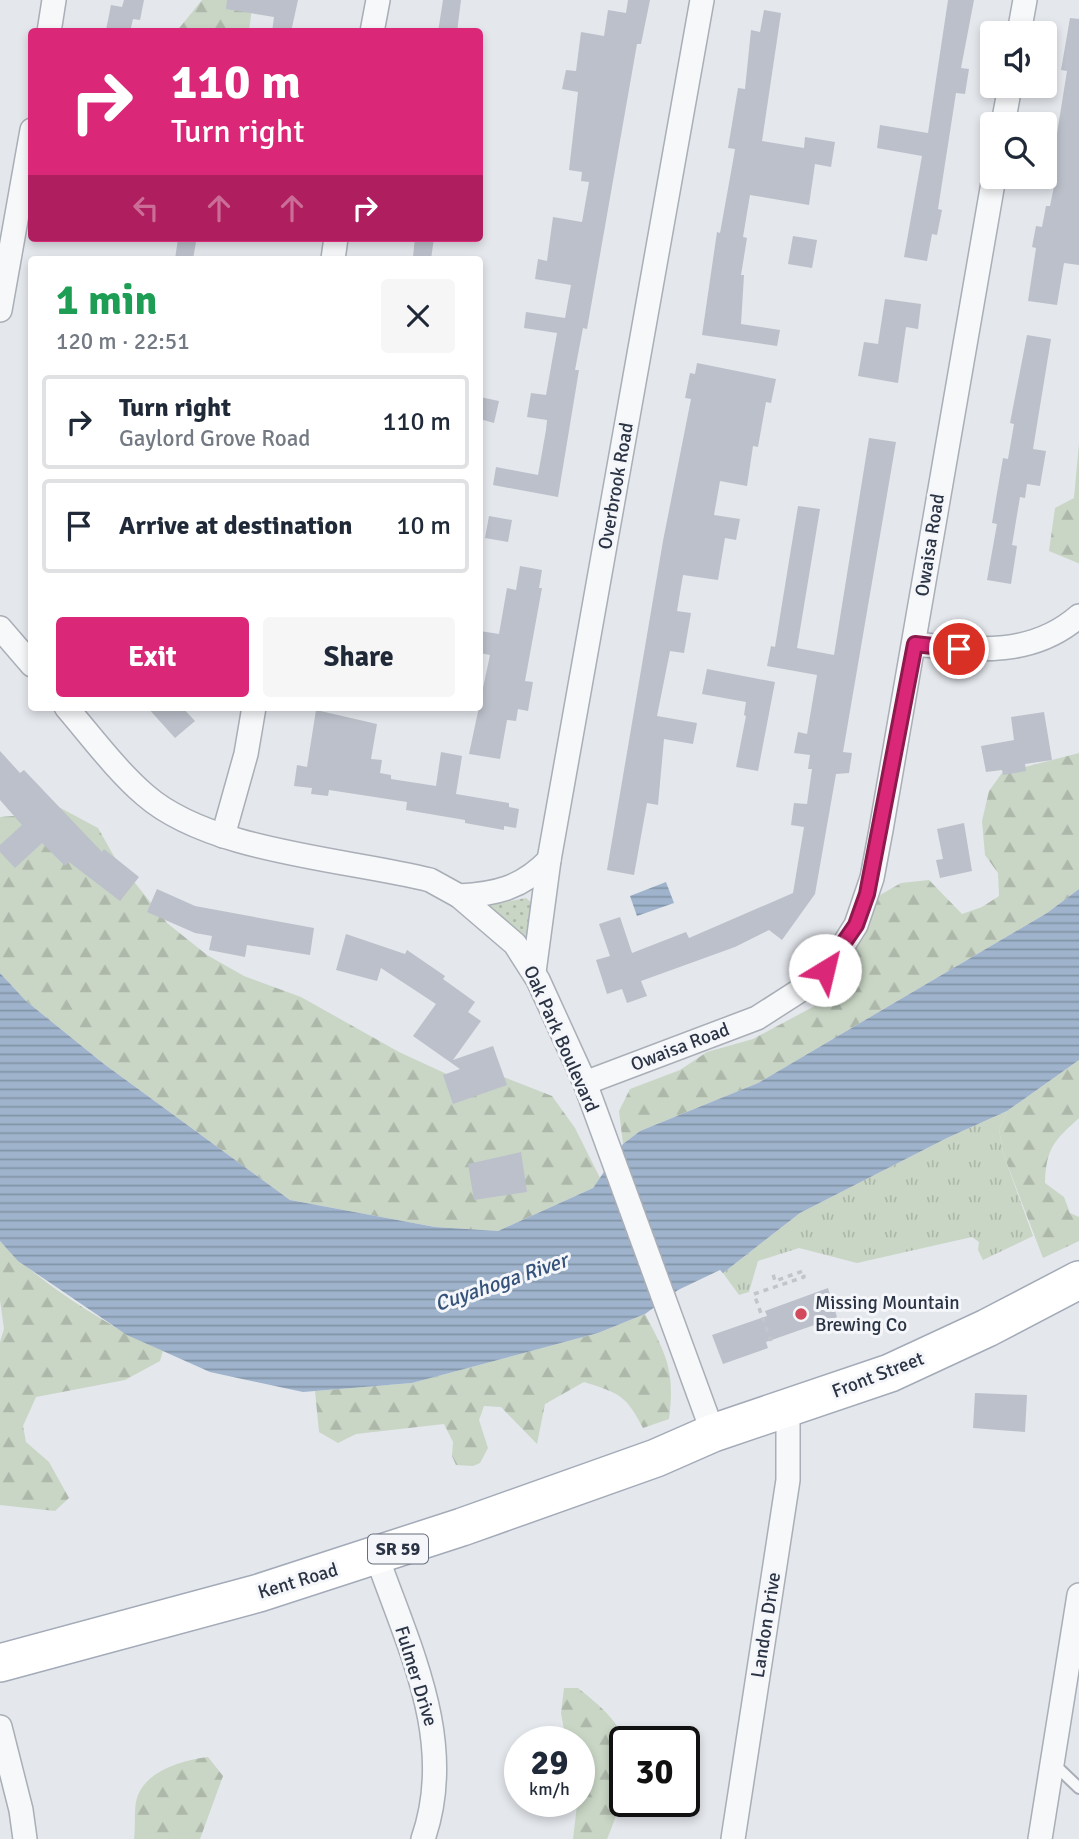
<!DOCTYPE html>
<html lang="en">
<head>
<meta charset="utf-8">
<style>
	body { margin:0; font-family:Signika,sans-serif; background:#f6f6f7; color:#1f2937; height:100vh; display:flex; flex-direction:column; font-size:26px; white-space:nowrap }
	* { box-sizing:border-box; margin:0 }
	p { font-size:23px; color:#747a83 }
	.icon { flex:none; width:38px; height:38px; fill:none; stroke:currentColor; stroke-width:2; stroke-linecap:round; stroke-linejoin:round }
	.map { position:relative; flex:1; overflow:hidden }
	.sheet { position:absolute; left:28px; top:256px; width:455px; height:455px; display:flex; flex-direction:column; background:#fff; border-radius:7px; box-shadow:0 4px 10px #0003 }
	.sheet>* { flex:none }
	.banner { position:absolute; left:28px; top:28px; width:455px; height:214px; border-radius:7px; box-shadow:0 4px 10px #0003; background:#db2777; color:#fff; overflow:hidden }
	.fabs { position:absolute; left:980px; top:21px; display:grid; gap:14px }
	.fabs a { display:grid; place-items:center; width:77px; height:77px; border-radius:7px; background:#fff; box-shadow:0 4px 10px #0003; font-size:35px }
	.speed { position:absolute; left:504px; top:1726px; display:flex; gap:14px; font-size:35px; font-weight:700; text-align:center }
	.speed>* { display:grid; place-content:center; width:91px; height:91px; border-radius:50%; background:#fff; box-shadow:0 4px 10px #0003; line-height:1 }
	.speed small { font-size:18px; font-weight:400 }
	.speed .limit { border:4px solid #111; border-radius:10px; background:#fff; color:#111 }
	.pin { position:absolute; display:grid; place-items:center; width:60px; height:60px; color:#fff; margin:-30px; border:4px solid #fff; border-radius:50%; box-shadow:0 2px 7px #0007 }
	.me { position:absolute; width:77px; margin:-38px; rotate:36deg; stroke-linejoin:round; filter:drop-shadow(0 0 5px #0008) }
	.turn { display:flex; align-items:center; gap:24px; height:147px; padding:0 28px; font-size:32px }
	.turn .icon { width:91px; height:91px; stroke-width:2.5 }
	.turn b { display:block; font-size:49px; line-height:60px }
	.lanes { display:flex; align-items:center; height:66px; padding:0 28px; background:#0003; justify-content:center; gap:35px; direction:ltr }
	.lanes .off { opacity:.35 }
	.round { display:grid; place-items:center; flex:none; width:74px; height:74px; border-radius:7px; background:#f6f6f7 }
	.summary { display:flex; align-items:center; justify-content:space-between; height:119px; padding:0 28px }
	h1 { font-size:42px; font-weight:700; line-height:52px; color:#1e9e55 }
	.primary-button { display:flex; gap:14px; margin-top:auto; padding:14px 28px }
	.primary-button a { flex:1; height:80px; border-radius:7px; background:#db2777; color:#fff; font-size:28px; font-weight:700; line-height:80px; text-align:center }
	.primary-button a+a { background:#f6f6f7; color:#1f2937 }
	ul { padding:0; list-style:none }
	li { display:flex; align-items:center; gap:21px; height:94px; margin:0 14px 10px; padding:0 14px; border:4px solid #e0e1e3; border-radius:7px }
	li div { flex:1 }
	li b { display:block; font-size:26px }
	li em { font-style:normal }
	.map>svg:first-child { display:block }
	.grass { fill:url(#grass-tufts) }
	.forest { fill:url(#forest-firs) }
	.garden { fill:url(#garden-dots) }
	.water { fill:url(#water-rules) }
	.building { fill:#bbc0ca }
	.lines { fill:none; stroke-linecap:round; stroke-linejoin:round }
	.lane-casing { stroke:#a9aeb7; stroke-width:14 }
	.street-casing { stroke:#a9aeb7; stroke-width:26 }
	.primary-casing { stroke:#a3abb8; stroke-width:40 }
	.path { stroke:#c2c5cb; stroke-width:3.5; stroke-dasharray:5 5; stroke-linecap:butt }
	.lane { stroke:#f7f8fa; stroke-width:10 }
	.street { stroke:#f7f8fa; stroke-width:23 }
	.primary { stroke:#fff; stroke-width:37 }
	.route-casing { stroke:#8e194d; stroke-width:18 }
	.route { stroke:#db2777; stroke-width:12 }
	.poi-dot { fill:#d1495b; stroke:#f4f6f9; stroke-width:2.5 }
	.labels { text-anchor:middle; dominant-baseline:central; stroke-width:6; stroke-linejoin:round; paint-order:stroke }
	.shield { fill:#f4f6f9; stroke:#676e7b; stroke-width:2 }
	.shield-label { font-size:18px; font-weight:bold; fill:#2b3445 }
	.street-label { font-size:19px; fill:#2b3445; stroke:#f4f6f9 }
	.poi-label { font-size:19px; fill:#2b3445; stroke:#f4f6f9; text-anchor:start }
	.water-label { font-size:21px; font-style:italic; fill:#34527a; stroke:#f4f6f9 }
</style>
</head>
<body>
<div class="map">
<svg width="1079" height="1839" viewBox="0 0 1079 1839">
	<defs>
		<pattern id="grass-tufts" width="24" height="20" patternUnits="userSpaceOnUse" patternTransform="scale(1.75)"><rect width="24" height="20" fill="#c9d6c5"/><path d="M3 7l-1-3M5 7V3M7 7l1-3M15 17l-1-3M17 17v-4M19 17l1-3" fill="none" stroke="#adb8ab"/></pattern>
		<pattern id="forest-firs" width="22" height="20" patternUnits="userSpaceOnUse" patternTransform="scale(1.75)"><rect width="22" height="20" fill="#c9d6c5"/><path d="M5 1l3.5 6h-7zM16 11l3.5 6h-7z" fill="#adb8ab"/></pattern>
		<pattern id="garden-dots" width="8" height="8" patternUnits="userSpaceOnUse" patternTransform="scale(1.75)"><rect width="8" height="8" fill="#c9d6c5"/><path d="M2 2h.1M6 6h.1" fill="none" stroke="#adb8ab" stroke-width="1.8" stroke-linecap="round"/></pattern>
		<pattern id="water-rules" width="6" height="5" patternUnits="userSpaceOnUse" patternTransform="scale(1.75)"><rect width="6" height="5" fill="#9fb4cc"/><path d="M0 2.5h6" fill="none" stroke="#8293a7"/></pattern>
	</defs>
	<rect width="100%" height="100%" fill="#e4e7ec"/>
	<path class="grass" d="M1007,1111L999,1129L1003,1153L1033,1236L983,1260L978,1250L979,1242L972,1237L857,1263L799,1248L758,1261L749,1292L739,1295L723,1273L800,1213L947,1138Z"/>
	<g class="forest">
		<path d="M202,0H253L249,31L176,32Z"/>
		<path d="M1079,443V563H1078L1049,551L1055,508L1074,498Z"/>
		<path d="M1079,753V889L1047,913L758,1083L640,1131L623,1144L619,1111L630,1089L680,1070L707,1052L753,1039L824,1001L845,980L867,919L880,895L901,883L929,880L962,914L982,907L999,896L998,873L985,855L982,821L989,791L1002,773Z"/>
		<path d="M55,805L98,828L115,858L167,923L207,955L244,976L301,997L399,1052L451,1076L496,1074L552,1096L575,1128L600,1178L593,1188L498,1231L435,1227L290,1200L104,1064L26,1001L0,973V817L25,815Z"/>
		<path d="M1079,1060V1118C1055,1140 1046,1147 1045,1183L1064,1197L1070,1213L1079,1217V1241L1043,1258L1003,1153L999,1129L1007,1111Z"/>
		<path d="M0,1241C38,1283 111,1328 163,1351L160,1361L125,1380L36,1397L23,1426L26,1442L49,1462L69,1498L55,1511L0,1505V1342L4,1329L0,1300Z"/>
		<path d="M645,1314C667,1356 675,1371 669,1419L643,1428C626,1395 619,1393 584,1382L545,1404L537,1444L501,1407L484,1406L479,1420L488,1448L480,1463L473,1466L456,1465L452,1456L453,1442L444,1424L356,1434L338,1443L319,1432L315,1391L412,1383L598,1333Z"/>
		<path d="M564,1688H578C594,1701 614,1716 623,1737C633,1762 618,1815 607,1839H573L577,1805L588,1779L579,1769V1741H566L561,1713Z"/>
		<path d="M208,1757L223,1776L200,1839H134C136,1826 133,1807 138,1795C148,1770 184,1760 208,1757Z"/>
	</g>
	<path class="garden" d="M526,898L532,903L529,936L522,938L489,905Z"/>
	<g class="water">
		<path d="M666,882L674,903L637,916L630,896Z"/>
		<path d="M1079,889V1060L1007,1111L947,1138L800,1213L723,1273L720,1270L678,1290L645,1314L598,1333L412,1383L303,1392L210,1372L127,1335L18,1261L0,1241V973L26,1001L104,1064L290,1200L435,1227L498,1231L593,1188L623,1144L640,1131L758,1083L1047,913Z"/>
	</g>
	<g class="building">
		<path d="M124,0H144L140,20L133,19L130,32L106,30L111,5L122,7Z"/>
		<path d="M227,0H298L291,32H272L274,17L226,9Z"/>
		<path d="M443,0H461L457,32H438Z"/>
		<path d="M628,0H650L641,44H637L587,329L583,328L575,370H579L558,497L493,485L496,467L538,475L546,430L547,420L527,417L531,393L546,395L557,333L524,328L526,312L565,318L571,285L535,279L538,259L547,261L553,217L582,222L589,182L581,181L582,172L569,170L578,92L562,89L566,70L576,71L581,32L604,36L608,10L626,13Z"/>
		<path d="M948,0H974L961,68L969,69L965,94L956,93L938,209L942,210L937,235L932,234L927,261L904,257L922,156L877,148L880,125L928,133Z"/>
		<path d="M764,10L781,13L762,141L804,148L805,137L835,142L831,167L815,164L809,205L750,195L743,237L747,238L741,275H744L741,324L780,330L777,346L702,335L717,232L720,233L733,161L735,149L728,148L738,88L745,89L751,30L760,32Z"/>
		<path d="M1070,18L1079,19V265L1064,263L1057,305L1028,301L1036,248L1032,247L1036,226L1042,227L1046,206H1050L1057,172L1051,171L1067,71L1061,70Z"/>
		<path d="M793,236L817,240L812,268L788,264Z"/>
		<path d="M415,238H434L431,259L413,257Z"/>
		<path d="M178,239L196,242L193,259H175Z"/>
		<path d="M885,299L921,304L918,329L906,327L898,383L858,376L864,342L878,344Z"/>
		<path d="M1027,335L1051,339L1033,449L1046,451L1040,486L1027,484L1025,498L1020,497L1012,545L1017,546L1011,584L987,580L997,524L992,523L997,493L1003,458L1008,459L1014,424L1010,423Z"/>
		<path d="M697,363L776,379L771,403L766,402L758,447L753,446L747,486L720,481L714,515L740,519L736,540L725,538L718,580L683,575L677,611L691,613L684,653L670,651L657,716L697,723L693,744L664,739L658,805L647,803L634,875L607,870L663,541L691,399L685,398L690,373L695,374Z"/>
		<path d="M480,397L499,401L494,423L480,419Z"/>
		<path d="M869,438L896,442L843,752L852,753L849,773L836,774L815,894L782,940L769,930L735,947L641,981L647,996L627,1003L622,989L607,994L596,960L610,956L599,924L620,917L632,953L686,932L689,938L793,893L804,827L791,825L794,803L807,804L812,769H808L810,755L794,753L798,732L807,734L817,675L767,666L771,646L775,647L798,506L820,509L797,648L834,655Z"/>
		<path d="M489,516L512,520L508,542L485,538Z"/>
		<path d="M520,566L542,570L539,588H542L525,681L533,682L528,711L518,709L516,721L507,720L500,759L469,754L490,655L480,653V631L499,634L507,588L516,590Z"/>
		<path d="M707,669L775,682L758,771L736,767L746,716L744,715L746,702L702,694Z"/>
		<path d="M147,707H182L195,721L175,738Z"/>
		<path d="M316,710L377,724L371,759L382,760L380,773L391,775V779L436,786L441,752L462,756L456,794L509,803V807L519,809L516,828L504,826V830L465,823V820L406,810L407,802L329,790L328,796L311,794L312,788L294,786L297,765L307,767Z"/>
		<path d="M1044,712L1052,760L1025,764L1026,771L1003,775L1002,770L986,772L981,746L1014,740L1011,717Z"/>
		<path d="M0,751L20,773L24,770L102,852L104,849L139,877L120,901L69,862L65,866L42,843L15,868L0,852V845L22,825L0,800Z"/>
		<path d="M964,823L972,871L940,878L936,860L943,859L937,829Z"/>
		<path d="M157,889L195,906L314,928L310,955L247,945L245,957L209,950L212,936L195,933L147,912Z"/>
		<path d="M346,934L405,954L407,950L445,976L443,979L475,1002L468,1012L481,1021L453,1060L493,1046L507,1085L453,1104L443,1075L460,1069L413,1036L436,1004L381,968L377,981L336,970Z"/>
		<path d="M521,1152L527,1192L474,1200L468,1164Z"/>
		<path d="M828,1288L837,1317L766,1342L768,1348L723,1364L712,1335L767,1316L765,1311Z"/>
		<path d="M975,1393L1027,1395L1025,1432L973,1428Z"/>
	</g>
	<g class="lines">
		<defs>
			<path id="lane" d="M1054,1764L1079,1788"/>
			<g id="street">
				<path d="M49,32L54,0"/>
				<path d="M372,32L378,0"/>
				<path d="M1019,33L1025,0"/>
				<path d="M1003,124L1010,86"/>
				<path d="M333,259L336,238"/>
				<path d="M0,310L32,130"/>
				<path d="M0,628L32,665"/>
				<path d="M915,644C973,650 1031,658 1079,616"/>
				<path d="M66,707C91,736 116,770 145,795C210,852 346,859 430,880L459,896L515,944L538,980L585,1083L713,1433"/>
				<path d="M223,836L246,754L254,707"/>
				<path d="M459,896C496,894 522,888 549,860"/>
				<path d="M534,972L549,860L702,0"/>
				<path d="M585,1083L757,1018L810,984L837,955L856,925L872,878L881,830L994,177"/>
				<path d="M377,1557C409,1648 457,1742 423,1839"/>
				<path d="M0,1727L21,1810L25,1839"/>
				<path d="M733,1839L788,1480V1410"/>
				<path d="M1040,1839L1079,1595"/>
			</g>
			<path id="primary" d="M0,1663L259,1593L462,1527L656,1458L713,1433L890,1373L987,1328L1079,1280"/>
		</defs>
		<use href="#lane" class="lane-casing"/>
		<use href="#street" class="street-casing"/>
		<use href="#primary" class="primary-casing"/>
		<path class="path" d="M771,1341L754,1294L804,1277L803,1271L775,1281L773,1274"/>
		<use href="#lane" class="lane"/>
		<use href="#street" class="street"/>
		<use href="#primary" class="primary"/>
	</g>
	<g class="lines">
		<defs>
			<path id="route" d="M825,970L856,925L867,894L915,644L959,649"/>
		</defs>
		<use href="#route" class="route-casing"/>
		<use href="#route" class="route"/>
	</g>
	<circle class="poi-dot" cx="801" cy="1314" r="7"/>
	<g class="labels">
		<rect class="shield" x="368" y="1534.5" width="60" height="29" rx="5"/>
		<g class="shield-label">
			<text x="398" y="1549">SR 59</text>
		</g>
		<g class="street-label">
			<text transform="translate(616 486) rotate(-80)">Overbrook Road</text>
			<text transform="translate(930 545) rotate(-81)">Owaisa Road</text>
			<text transform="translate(561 1039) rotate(66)">Oak Park Boulevard</text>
			<text transform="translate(680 1047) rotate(-21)">Owaisa Road</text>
			<text transform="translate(878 1375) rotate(-21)">Front Street</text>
			<text transform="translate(298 1581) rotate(-17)">Kent Road</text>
			<text transform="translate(766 1625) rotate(-81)">Landon Drive</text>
			<text transform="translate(416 1676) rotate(73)">Fulmer Drive</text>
		</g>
		<g class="poi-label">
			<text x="815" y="1303">Missing Mountain<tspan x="815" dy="22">Brewing Co</tspan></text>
		</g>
		<g class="water-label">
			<text transform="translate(501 1282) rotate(-19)">Cuyahoga River</text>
		</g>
	</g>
</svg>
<div class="fabs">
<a><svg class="icon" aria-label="sound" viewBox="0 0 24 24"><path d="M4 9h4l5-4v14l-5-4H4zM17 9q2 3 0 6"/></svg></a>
<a><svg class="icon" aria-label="search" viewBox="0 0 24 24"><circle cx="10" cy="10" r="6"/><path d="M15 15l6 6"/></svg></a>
</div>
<div class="speed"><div>29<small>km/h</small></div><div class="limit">30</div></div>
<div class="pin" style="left:959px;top:649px;background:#d93025"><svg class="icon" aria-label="arrive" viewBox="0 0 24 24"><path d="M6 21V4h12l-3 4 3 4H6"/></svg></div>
<svg class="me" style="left:825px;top:970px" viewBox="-20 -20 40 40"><circle r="19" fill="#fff"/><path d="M0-13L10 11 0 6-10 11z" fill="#db2777"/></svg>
<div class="banner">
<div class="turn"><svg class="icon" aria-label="right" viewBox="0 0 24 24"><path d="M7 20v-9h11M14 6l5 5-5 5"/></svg><div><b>110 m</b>Turn right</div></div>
<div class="lanes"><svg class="icon off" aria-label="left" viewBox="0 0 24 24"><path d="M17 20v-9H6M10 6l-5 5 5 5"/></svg><svg class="icon off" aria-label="ahead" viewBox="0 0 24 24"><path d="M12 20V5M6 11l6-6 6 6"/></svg><svg class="icon off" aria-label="ahead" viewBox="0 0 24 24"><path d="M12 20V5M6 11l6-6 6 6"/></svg><svg class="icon" aria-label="right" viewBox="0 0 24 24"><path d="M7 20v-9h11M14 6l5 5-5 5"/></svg></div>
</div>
<section class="sheet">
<div class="summary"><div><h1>1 min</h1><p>120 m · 22:51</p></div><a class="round"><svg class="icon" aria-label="close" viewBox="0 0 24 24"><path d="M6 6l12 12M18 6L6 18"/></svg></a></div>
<ul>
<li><svg class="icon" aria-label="right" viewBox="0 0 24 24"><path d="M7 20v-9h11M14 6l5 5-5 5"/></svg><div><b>Turn right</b><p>Gaylord Grove Road</p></div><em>110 m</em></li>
<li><svg class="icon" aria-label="arrive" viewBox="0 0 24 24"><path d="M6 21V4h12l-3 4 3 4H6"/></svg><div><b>Arrive at destination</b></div><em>10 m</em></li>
</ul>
<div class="primary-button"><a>Exit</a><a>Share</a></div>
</section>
</div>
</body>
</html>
